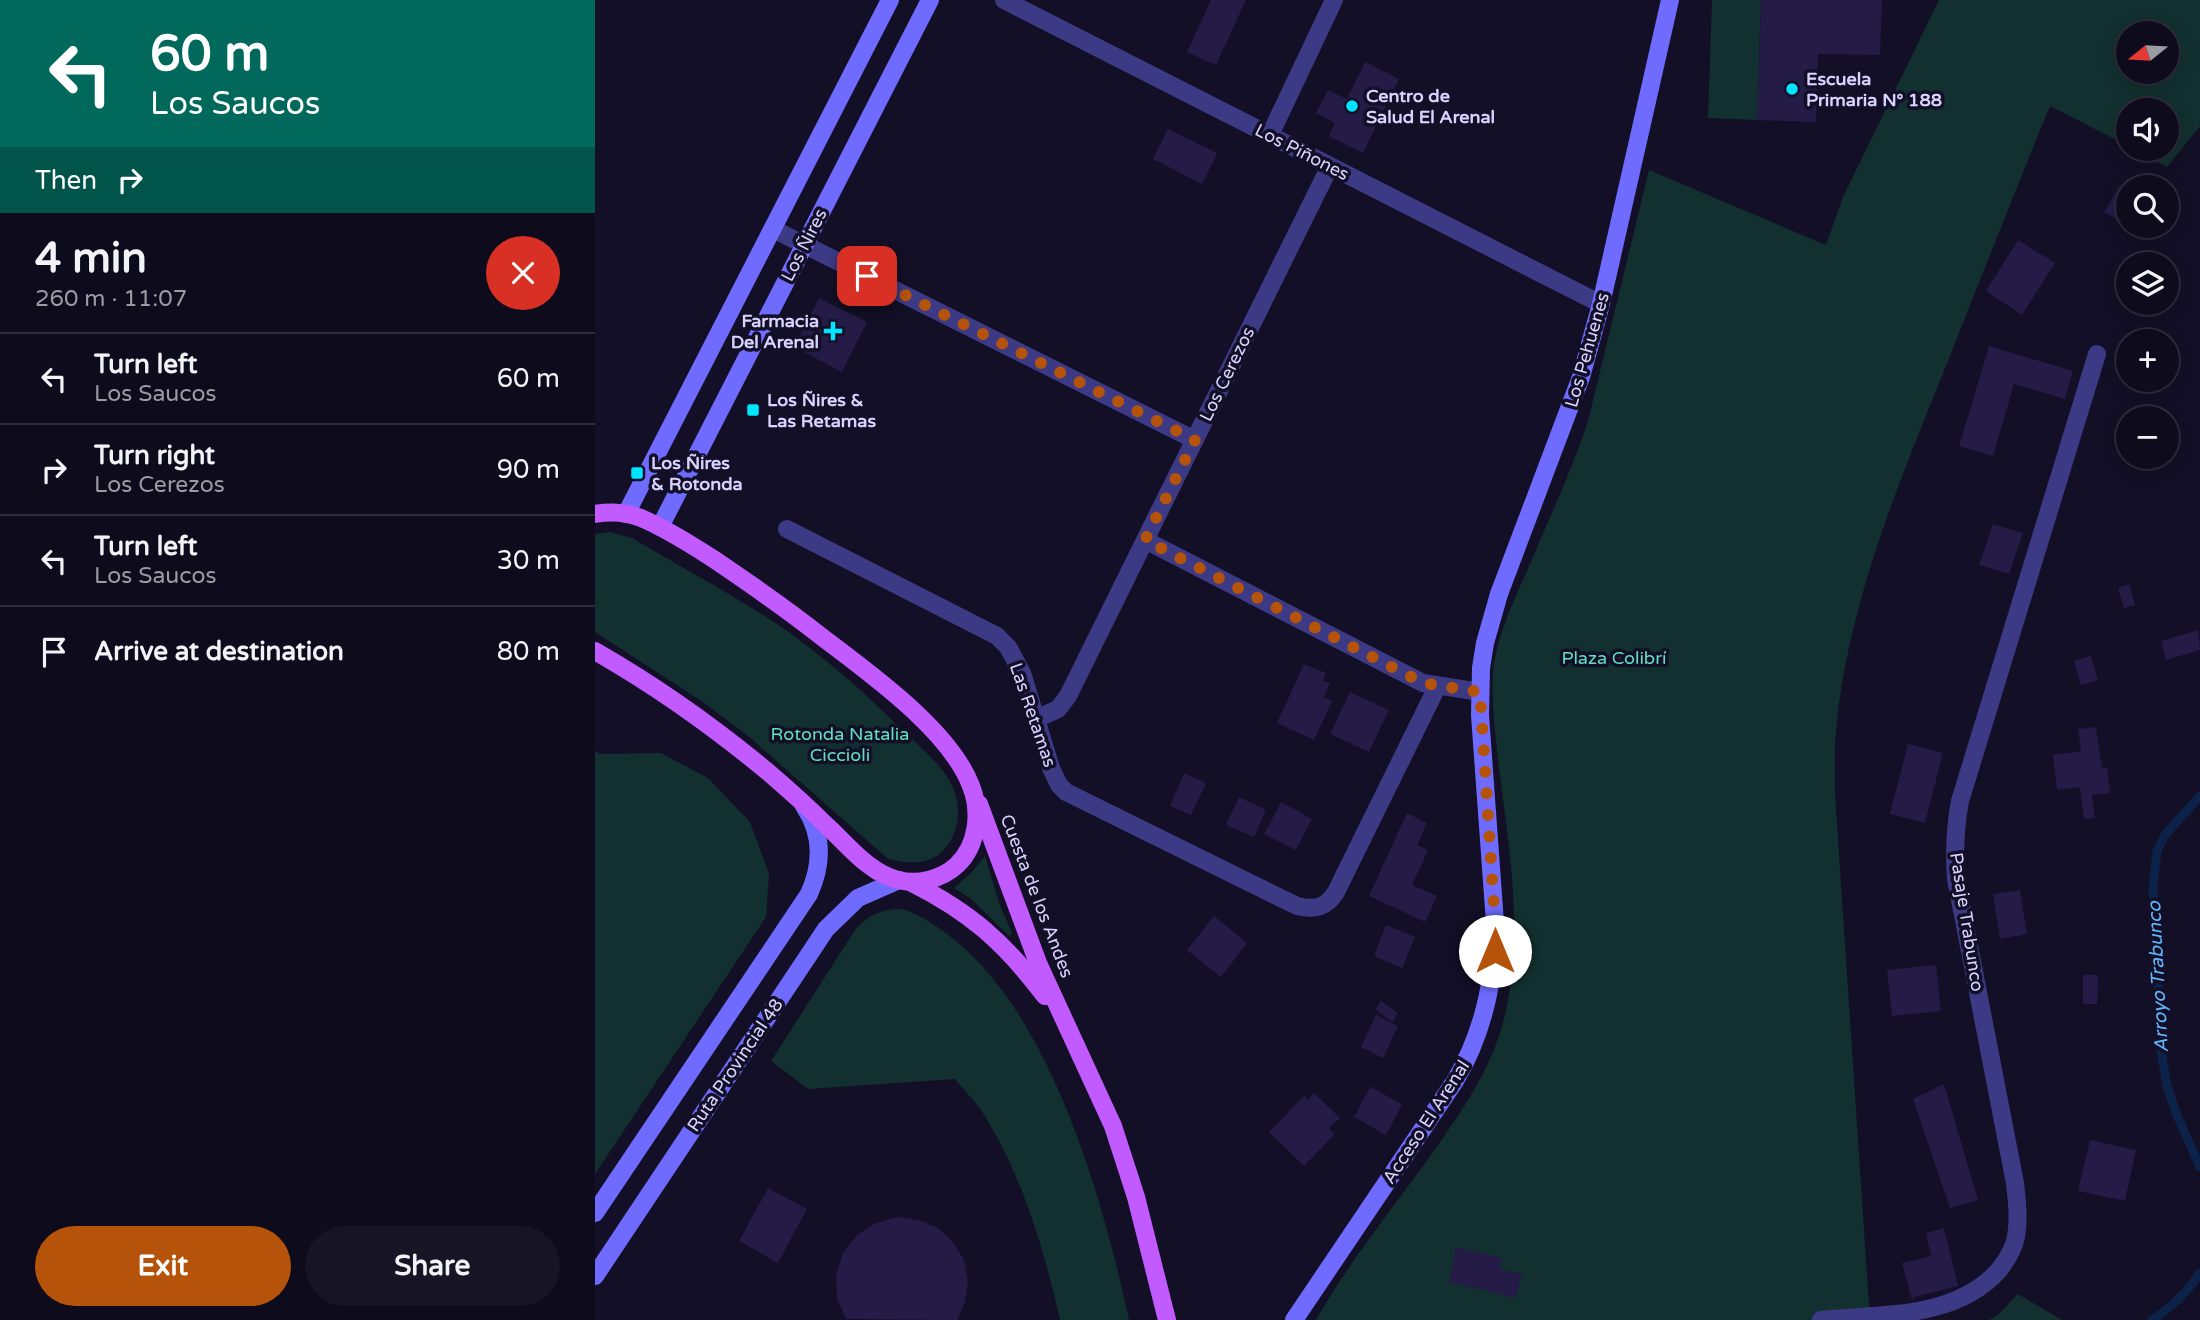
<!DOCTYPE html>
<html lang="en">
<head>
<meta charset="utf-8">
<style>
	body { margin:0; font-family:"Varela Round",sans-serif; background:#171425; color:#f1f3f6; height:100vh; display:flex; flex-direction:column; font-size:26px; white-space:nowrap }
	* { box-sizing:border-box; margin:0 }
	p { font-size:23px; color:#9b9ba3 }
	.icon { flex:none; width:38px; height:38px; fill:none; stroke:currentColor; stroke-width:2; stroke-linecap:round; stroke-linejoin:round }
	.map { position:relative; flex:1; overflow:hidden }
	.drawer { display:flex; flex-direction:column; background:#0e0b1c; width:595px }
	.drawer>* { flex:none }
	.top-card { background:#00695c; color:#fff; overflow:hidden }
	.needle { width:46px; rotate:252deg }
	.tools { position:absolute; left:1521px; top:21px; display:grid; gap:14px }
	.tools a { display:grid; place-items:center; width:63px; height:63px; border-radius:50%; background:#0e0b1c; box-shadow:0 4px 18px #0003,0 0 0 2px #2e2b3b; font-size:35px }
	.pin { position:absolute; display:grid; place-items:center; width:60px; height:60px; color:#fff; margin:-30px; border-radius:14px; box-shadow:0 4px 10px #0006 }
	.me { position:absolute; width:77px; margin:-38px; rotate:0deg; stroke-linejoin:round; filter:drop-shadow(0 0 5px #0008) }
	.turn { display:flex; align-items:center; gap:24px; height:147px; padding:0 35px; font-size:32px }
	.turn .icon { width:91px; height:91px; stroke-width:2.5 }
	.turn b { display:block; font-size:49px; line-height:60px }
	.then { display:flex; align-items:center; height:66px; padding:0 35px; background:#0003; gap:14px; font-size:26px }
	.round { display:grid; place-items:center; flex:none; width:74px; height:74px; border-radius:37px; background:#171425 }
	.overview { display:flex; align-items:center; justify-content:space-between; height:119px; padding:0 35px }
	h1 { font-size:42px; font-weight:700; line-height:52px }
	.button { display:flex; gap:14px; margin-top:auto; padding:14px 35px }
	.button a { flex:1; height:80px; border-radius:42px; background:#b45309; color:#fff; font-size:28px; font-weight:700; line-height:80px; text-align:center }
	.button a+a { background:#171425; color:#f1f3f6 }
	ul { padding:0; list-style:none }
	li { display:flex; align-items:center; gap:21px; height:91px; padding:0 35px; border-top:2px solid #2e2b3b }
	li div { flex:1 }
	li b { display:block; font-size:26px }
	li em { font-style:normal }
	main { display:flex; flex:1; min-height:0 }
	.map>svg:first-child { display:block }
	.green { fill:#12302f; fill-rule:evenodd }
	.lines { fill:none; stroke-linecap:round; stroke-linejoin:round }
	.stream { stroke:#0c2248; stroke-width:9 }
	.building { fill:#241b47 }
	.street { stroke:#3d3a85; stroke-width:18 }
	.secondary { stroke:#6f6bff; stroke-width:18 }
	.primary { stroke:#c25bff; stroke-width:18 }
	.route { stroke:#b45309; stroke-width:12; stroke-dasharray:0 21.6 }
	.poi-dot { fill:#00e5ff; stroke:#130f26; stroke-width:2.5 }
	.labels { text-anchor:middle; dominant-baseline:central; stroke-width:7; stroke-linejoin:round; paint-order:stroke }
	.poi-label { font-size:18px; font-weight:bold; fill:#d9d4ff; stroke:#130f26; text-anchor:start }
	.street-label { font-size:18px; fill:#d9d4ff; stroke:#130f26 }
	.park-label { font-size:18px; fill:#5fe0c0; stroke:#130f26 }
	.water-label { font-size:19px; font-style:italic; fill:#62b6ff; stroke:#130f26 }
</style>
</head>
<body>
<main>
<section class="drawer">
<div class="top-card">
<div class="turn"><svg class="icon" aria-label="left" viewBox="0 0 24 24"><path d="M17 20v-9H6M10 6l-5 5 5 5"/></svg><div><b>60 m</b>Los Saucos</div></div>
<div class="then">Then<svg class="icon" aria-label="right" viewBox="0 0 24 24"><path d="M7 20v-9h11M14 6l5 5-5 5"/></svg></div>
</div>
<div class="overview"><div><h1>4 min</h1><p>260 m · 11:07</p></div><a class="round" style="background:#d93025;color:#fff"><svg class="icon" aria-label="close" viewBox="0 0 24 24"><path d="M6 6l12 12M18 6L6 18"/></svg></a></div>
<ul>
<li><svg class="icon" aria-label="left" viewBox="0 0 24 24"><path d="M17 20v-9H6M10 6l-5 5 5 5"/></svg><div><b>Turn left</b><p>Los Saucos</p></div><em>60 m</em></li>
<li><svg class="icon" aria-label="right" viewBox="0 0 24 24"><path d="M7 20v-9h11M14 6l5 5-5 5"/></svg><div><b>Turn right</b><p>Los Cerezos</p></div><em>90 m</em></li>
<li><svg class="icon" aria-label="left" viewBox="0 0 24 24"><path d="M17 20v-9H6M10 6l-5 5 5 5"/></svg><div><b>Turn left</b><p>Los Saucos</p></div><em>30 m</em></li>
<li><svg class="icon" aria-label="arrive" viewBox="0 0 24 24"><path d="M6 21V4h12l-3 4 3 4H6"/></svg><div><b>Arrive at destination</b></div><em>80 m</em></li>
</ul>
<div class="button"><a>Exit</a><a>Share</a></div>
</section>
<div class="map">
<svg width="1605" height="1320" viewBox="0 0 1605 1320">
	<rect width="100%" height="100%" fill="#130f26"/>
	<g class="green">
		<path d="M1117,0H1166L1162,120L1113,118Z"/>
		<path d="M1344,0H1605V126L1572,167L1538,149H1572V110H1533V146L1455,106C1419,194 1384,283 1349,371C1302,487 1253,605 1241,730C1239,751 1240,773 1240,794L1275,1320H721C754,1262 797,1209 836,1155C862,1118 889,1080 904,1036C932,948 915,857 904,768C901,737 896,705 898,673C901,638 917,605 931,573C952,523 976,473 993,421L1054,170L1231,245L1248,197ZM1533,33H1572V72H1533Z"/>
		<path d="M15,532L37,538C84,566 133,592 179,622C225,653 266,689 305,728C332,754 370,780 362,823C360,835 353,848 343,855C329,865 308,864 292,858L153,736L108,702L0,632V534Z"/>
		<path d="M0,751L5,754L66,753L113,778L155,822L174,874L171,917L0,1174Z"/>
		<path d="M390,856L404,903L417,933L414,936L376,899L359,888L378,871Z"/>
		<path d="M306,909C321,912 335,922 348,931C454,1005 508,1199 534,1320H465C449,1249 427,1175 388,1113C380,1101 369,1090 360,1079L213,1089L176,1061L260,930C273,915 286,909 306,909Z"/>
		<path d="M1423,1294L1467,1320H1394L1404,1314Z"/>
	</g>
	<g class="lines">
		<g class="stream">
			<path d="M1605,796L1570,835L1562,851L1558,888L1567,1057L1572,1086L1581,1113L1605,1167"/>
			<path d="M1557,1320C1577,1307 1592,1293 1605,1273"/>
		</g>
	</g>
	<g class="building">
		<path d="M616,0H651L621,65L592,52Z"/>
		<path d="M1166,0H1287L1285,55L1223,54L1221,122L1162,120Z"/>
		<path d="M770,62L804,79L768,153L734,136L740,123L721,113L733,90L752,99Z"/>
		<path d="M573,129L622,153L607,184L558,159Z"/>
		<path d="M1525,185L1533,190V226L1509,212Z"/>
		<path d="M1423,240L1460,263L1427,315L1391,291Z"/>
		<path d="M224,298L272,322L247,372L199,347Z"/>
		<path d="M1394,346L1478,371L1470,399L1419,384L1398,456L1364,446Z"/>
		<path d="M1398,524L1428,533L1414,574L1384,565Z"/>
		<path d="M1534,584L1540,605L1529,608L1523,588Z"/>
		<path d="M1603,630L1605,650L1571,660L1566,641Z"/>
		<path d="M1496,656L1503,680L1486,685L1479,661Z"/>
		<path d="M709,664L731,673L728,681L735,683L729,697L737,701L719,740L682,723Z"/>
		<path d="M755,692L794,710L774,752L735,734Z"/>
		<path d="M1501,727L1507,768H1512L1515,793L1497,795L1500,818L1489,819L1485,787L1462,790L1458,755L1486,751L1483,729Z"/>
		<path d="M1313,744L1348,753L1330,823L1295,814Z"/>
		<path d="M589,773L611,783L596,815L575,806Z"/>
		<path d="M644,797L671,810L659,837L631,825Z"/>
		<path d="M686,802L717,819L701,850L669,834Z"/>
		<path d="M812,813L832,823L822,845L833,850L817,885L842,896L830,922L774,896Z"/>
		<path d="M1425,890L1432,934L1405,939L1398,894Z"/>
		<path d="M619,916L652,943L626,977L592,950Z"/>
		<path d="M791,925L820,937L807,968L779,956Z"/>
		<path d="M1341,965L1346,1011L1297,1016L1292,970Z"/>
		<path d="M1488,975H1503L1502,1004H1488Z"/>
		<path d="M786,1001L803,1013L797,1022L780,1009Z"/>
		<path d="M781,1015L803,1026L788,1058L766,1047Z"/>
		<path d="M1349,1084L1383,1200L1355,1208L1318,1099Z"/>
		<path d="M775,1087L807,1104L791,1135L759,1117Z"/>
		<path d="M719,1093L745,1118L734,1128L740,1134L709,1166L674,1132L710,1095L712,1101Z"/>
		<path d="M1495,1140L1541,1150L1530,1201L1483,1191Z"/>
		<path d="M173,1188L212,1209L183,1263L144,1241Z"/>
		<path d="M303,1217L324,1220L343,1228L358,1242L369,1260L373,1281L370,1302L362,1320L251,1319L242,1298L241,1275L248,1253L262,1235L281,1223Z"/>
		<path d="M1349,1228L1363,1286L1320,1297L1317,1300L1307,1263L1336,1256L1331,1233Z"/>
		<path d="M861,1247L907,1258L905,1269L927,1274L921,1298L854,1282Z"/>
	</g>
	<g class="lines">
		<g class="street">
			<path d="M409,0L1006,304"/>
			<path d="M675,135L739,0"/>
			<path d="M178,229L600,440"/>
			<path d="M192,529L402,636L413,647L427,673L456,768L464,785L471,792L702,906C720,910 731,908 741,892L842,687"/>
			<path d="M550,540L828,683L885,692"/>
			<path d="M441,719L463,709L473,696L735,166"/>
			<path d="M1226,1320C1286,1314 1361,1319 1404,1270C1411,1261 1419,1248 1421,1237C1424,1219 1422,1201 1420,1183L1361,879C1359,852 1360,828 1365,801L1502,354"/>
		</g>
		<g class="secondary">
			<path d="M31,514L295,0"/>
			<path d="M65,527L335,0"/>
			<path d="M0,1213L214,894C228,863 228,834 209,806"/>
			<path d="M0,1276L231,929L263,898L304,880"/>
			<path d="M699,1320L860,1081C889,1032 900,979 900,923L885,715L886,668L890,643L904,594L986,377L1006,304L1075,0"/>
		</g>
		<g class="primary">
			<path d="M0,514C17,511 31,512 46,518C72,529 97,545 120,560C157,585 193,610 227,637C274,673 355,730 376,786C386,811 383,845 362,865C347,879 323,885 303,880C274,873 253,845 232,826C213,807 194,790 173,772C119,727 61,686 0,651"/>
			<path d="M384,804L443,963L518,1126L541,1197L572,1320"/>
			<path d="M315,882C375,912 409,942 450,996"/>
		</g>
	</g>
	<g class="lines">
		<path class="route" d="M272,276L600,440L550,540L828,683L885,692L900,923V951"/>
	</g>
	<g class="poi-dot">
		<circle cx="1197" cy="89" r="7"/>
		<circle cx="757" cy="106" r="7"/>
		<path d="M234.5 320.5h7v7h7v7h-7v7h-7v-7h-7v-7h7z"/>
		<rect x="151" y="403" width="14" height="14" rx="3.5"/>
		<rect x="35" y="466" width="14" height="14" rx="3.5"/>
	</g>
	<g class="labels">
		<g class="poi-label">
			<text x="1211" y="79">Escuela<tspan x="1211" dy="21">Primaria N° 188</tspan></text>
			<text x="771" y="96">Centro de<tspan x="771" dy="21">Salud El Arenal</tspan></text>
			<text x="224" y="321" text-anchor="end">Farmacia<tspan x="224" dy="21">Del Arenal</tspan></text>
			<text x="172" y="400">Los Ñires &amp;<tspan x="172" dy="21">Las Retamas</tspan></text>
			<text x="56" y="463">Los Ñires<tspan x="56" dy="21">&amp; Rotonda</tspan></text>
		</g>
		<g class="street-label">
			<text transform="translate(707 152) rotate(27)">Los Piñones</text>
			<text transform="translate(209 245) rotate(-63)">Los Ñires</text>
			<text transform="translate(992 350) rotate(-74)">Los Pehuenes</text>
			<text transform="translate(632 374) rotate(-64)">Los Cerezos</text>
			<text transform="translate(438 715) rotate(71)">Las Retamas</text>
			<text transform="translate(442 896) rotate(69)">Cuesta de los Andes</text>
			<text transform="translate(1372 922) rotate(81)">Pasaje Trabunco</text>
			<text transform="translate(140 1065) rotate(-56)">Ruta Provincial 48</text>
			<text transform="translate(831 1122) rotate(-57)">Acceso El Arenal</text>
		</g>
		<g class="park-label">
			<text x="1019" y="658">Plaza Colibrí</text>
			<text x="245" y="734">Rotonda Natalia<tspan x="245" dy="21">Ciccioli</tspan></text>
		</g>
		<g class="water-label">
			<text transform="translate(1563 977) rotate(-93)">Arroyo Trabunco</text>
		</g>
	</g>
</svg>
<div class="tools">
<a><svg class="needle" viewBox="-14 -14 28 28"><path d="M0-13l5 13h-10z" fill="#e53935"/><path d="M0 13l5-13h-10z" fill="#9b9ba3"/></svg></a>
<a><svg class="icon" aria-label="sound" viewBox="0 0 24 24"><path d="M4 9h4l5-4v14l-5-4H4zM17 9q2 3 0 6"/></svg></a>
<a><svg class="icon" aria-label="search" viewBox="0 0 24 24"><circle cx="10" cy="10" r="6"/><path d="M15 15l6 6"/></svg></a>
<a><svg class="icon" aria-label="layers" viewBox="0 0 24 24"><path d="M12 4l9 5-9 5-9-5zM3 14l9 5 9-5"/></svg></a>
<a>+</a>
<a>−</a>
</div>
<div class="pin" style="left:272px;top:276px;background:#d93025"><svg class="icon" aria-label="arrive" viewBox="0 0 24 24"><path d="M6 21V4h12l-3 4 3 4H6"/></svg></div>
<svg class="me" style="left:900px;top:951px" viewBox="-20 -20 40 40"><circle r="19" fill="#fff"/><path d="M0-13L10 11 0 6-10 11z" fill="#b45309"/></svg>
</div>
</main>
</body>
</html>
